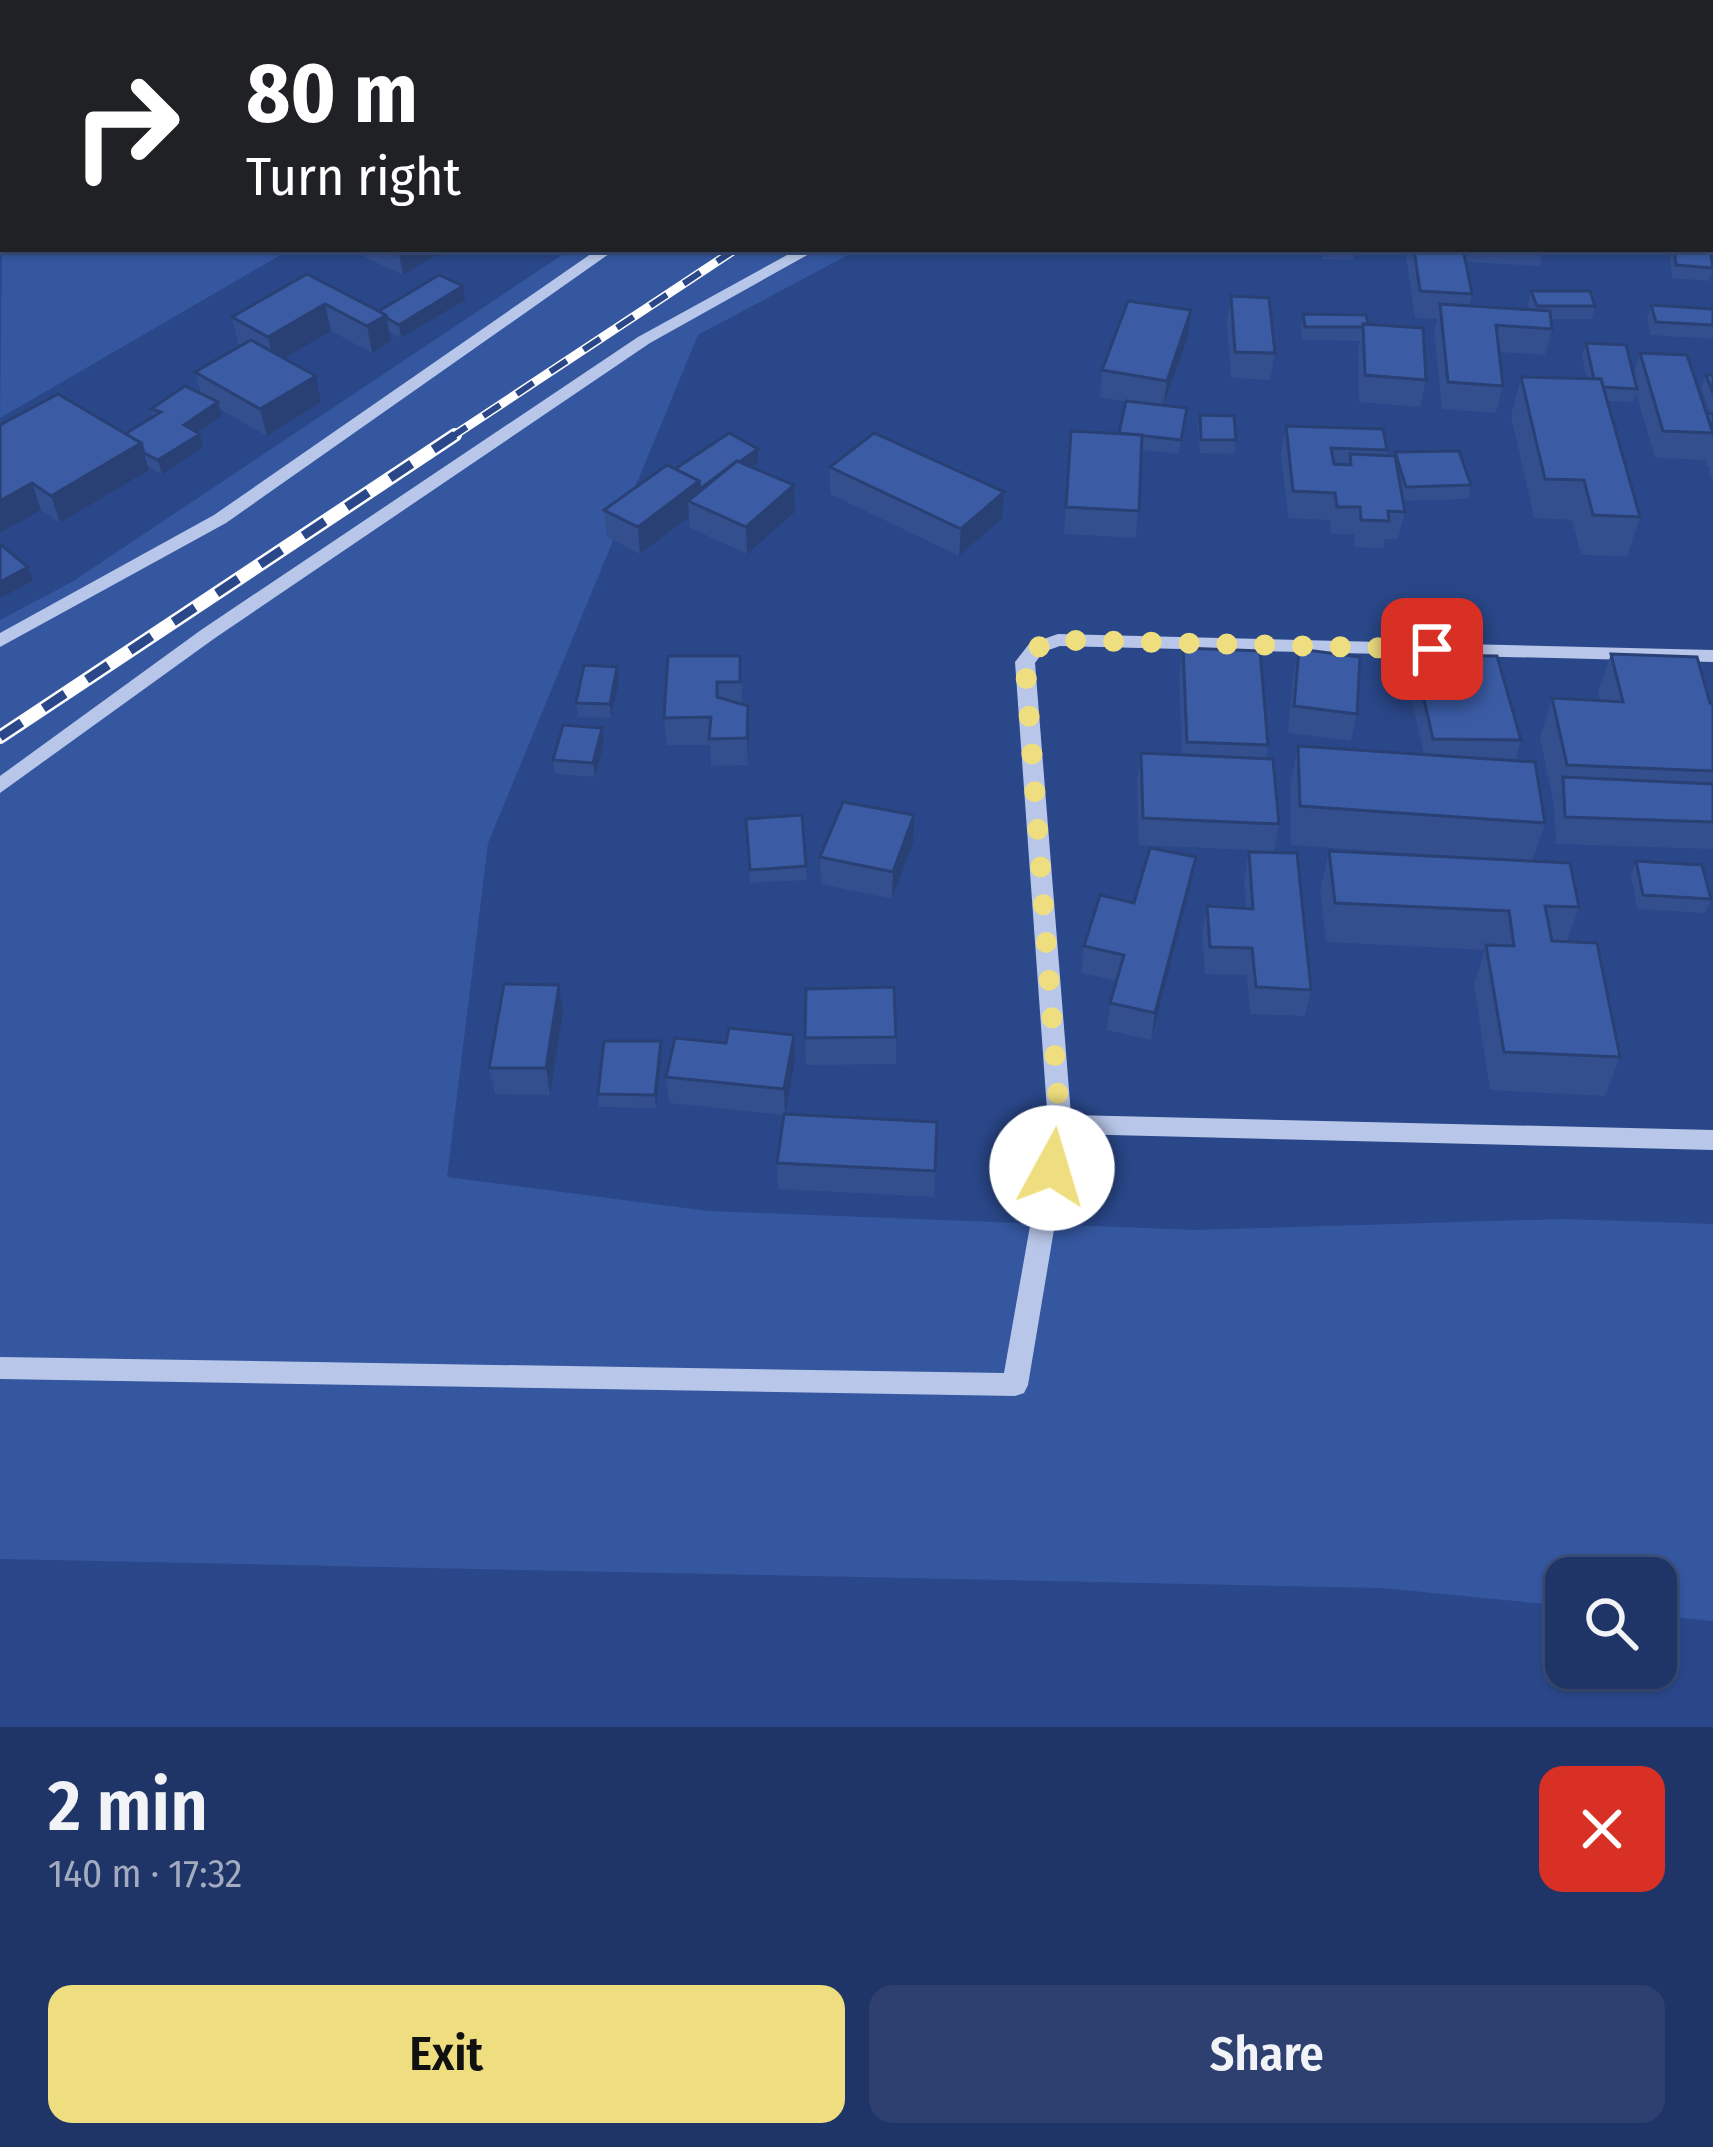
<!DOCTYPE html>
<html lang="en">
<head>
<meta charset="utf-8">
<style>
	body { margin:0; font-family:"Fira Sans Condensed",sans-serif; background:#2d4070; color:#f1f3f6; height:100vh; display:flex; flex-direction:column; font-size:45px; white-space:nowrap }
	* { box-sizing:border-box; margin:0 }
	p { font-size:39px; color:#a2abc0 }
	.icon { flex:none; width:66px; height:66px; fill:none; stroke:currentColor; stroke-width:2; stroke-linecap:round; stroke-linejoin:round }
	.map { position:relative; height:1727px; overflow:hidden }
	.side { display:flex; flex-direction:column; background:#203567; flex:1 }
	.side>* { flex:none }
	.top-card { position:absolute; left:0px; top:0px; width:1713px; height:252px; box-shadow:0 3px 9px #0004,0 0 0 3px #3d507b; background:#202124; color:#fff; overflow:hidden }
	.tools { position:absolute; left:1545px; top:1557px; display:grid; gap:24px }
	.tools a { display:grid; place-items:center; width:132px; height:132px; border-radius:24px; background:#203567; box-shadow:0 3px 9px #0004,0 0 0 3px #3d507b; font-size:60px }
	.pin { position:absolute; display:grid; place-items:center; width:102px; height:102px; color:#fff; margin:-51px; border-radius:24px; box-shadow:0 6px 18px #0006 }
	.me { position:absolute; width:132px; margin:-66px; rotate:6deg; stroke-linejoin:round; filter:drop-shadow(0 0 9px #0008) }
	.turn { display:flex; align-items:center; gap:42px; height:252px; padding:0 48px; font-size:54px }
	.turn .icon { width:156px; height:156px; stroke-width:2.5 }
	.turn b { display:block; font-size:84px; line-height:102px }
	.round { display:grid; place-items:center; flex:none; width:126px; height:126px; border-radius:24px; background:#2d4070 }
	.summary { display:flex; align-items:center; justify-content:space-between; height:204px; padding:0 48px }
	h1 { font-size:72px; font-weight:600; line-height:90px }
	.button { display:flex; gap:24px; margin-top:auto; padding:24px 48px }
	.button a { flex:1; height:138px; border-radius:24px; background:#efde7f; color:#111; font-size:48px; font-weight:600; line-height:138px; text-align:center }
	.button a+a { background:#2d4070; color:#f1f3f6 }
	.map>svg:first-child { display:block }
	.green { fill:#3557a0 }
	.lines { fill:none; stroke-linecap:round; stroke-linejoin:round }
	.minor { fill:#b8c7e9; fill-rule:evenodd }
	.highway { fill:#fff; fill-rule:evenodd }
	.rail-far1-casing { stroke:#fff; stroke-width:9 }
	.rail-casing { stroke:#fff; stroke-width:14 }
	.rail-far1 { stroke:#2a4789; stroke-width:6; stroke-dasharray:20; stroke-linecap:butt }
	.rail { stroke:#2a4789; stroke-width:9; stroke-dasharray:26; stroke-linecap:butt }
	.wall { fill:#334f8e }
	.shaded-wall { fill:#294074 }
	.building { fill:#3b5ca5; stroke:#294074; stroke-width:3 }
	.route { stroke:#efde7f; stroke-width:21; stroke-dasharray:0 37.8 }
</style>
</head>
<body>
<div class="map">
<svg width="1713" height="1727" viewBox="0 0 1713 1727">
	<rect width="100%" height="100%" fill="#2a4789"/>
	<g class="green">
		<path d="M3,159V249H291L0,418Z"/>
		<path d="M571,249H859L698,335L488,843L447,1177L708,1211L1196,1230L1563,1219L1713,1224V1621L1656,1615V1578H1566V1606L1382,1588L0,1559V620L72,582Z"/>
	</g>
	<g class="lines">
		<g class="minor">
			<path d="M79,0H104L107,3H82Z"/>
			<path d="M3,182V192L0,193V183Z"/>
			<path d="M598,249H616L226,523L0,647V633L214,515Z"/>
			<path d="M798,249H818L650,343L215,638L0,793V776L201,630L638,337Z"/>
			<path d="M1058,634L1713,650V662L1060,646L1043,652L1035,663L1071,1115L1713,1130V1150L1070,1134L1028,1385L1024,1393L1015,1396L0,1379V1357L1004,1373L1048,1124L1015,662L1029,644Z"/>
		</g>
		<g class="highway">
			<path d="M1195,0H1217L1218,3H1196Z"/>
			<rect x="1710" y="79" width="3" height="14"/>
		</g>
		<defs>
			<path id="rail-far1" d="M450,438L736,249"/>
			<path id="rail" d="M0,737L455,435"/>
		</defs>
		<use href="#rail-far1" class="rail-far1-casing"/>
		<use href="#rail" class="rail-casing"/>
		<use href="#rail-far1" class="rail-far1"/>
		<use href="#rail" class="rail"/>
	</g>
	<g class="wall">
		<path d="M753,0H838L837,3H754Z"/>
		<path d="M867,0H978L974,3H867Z"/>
		<path d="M1542,0H1596L1595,3Z"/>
		<path d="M1710,161L1713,169V254H1711L1713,269L1709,281L1672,278L1670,254L1640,253L1638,249H1710Z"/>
		<path d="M359,249H446L403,275L360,255Z"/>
		<path d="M1321,249H1355L1353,260L1322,259Z"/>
		<path d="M1405,249H1544L1540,266L1466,262L1472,294L1469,306L1530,310L1528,305L1531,291L1595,306L1592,319H1551L1552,329L1545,355L1499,352L1503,386L1496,413L1442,409L1434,330L1437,319L1415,318Z"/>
		<path d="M307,274L379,311L465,300L401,338L389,332L391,341L372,353L331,331L284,358L321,402L267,436L220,409L222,416L197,432L200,434L203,448L162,474L148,467L149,470L60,523L41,510L0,425L125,434L153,417L151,409L201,394L195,372L241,345L238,344L232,317Z"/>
		<path d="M1231,296L1275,353L1270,380L1231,378L1227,323Z"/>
		<path d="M1651,305L1713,309V339L1651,335L1647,319Z"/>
		<path d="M1191,310L1188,337L1164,406L1187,408L1179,454L1142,450L1136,538L1064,534L1071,431L1119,434L1128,402L1100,397L1102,370Z"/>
		<path d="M1303,314L1368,324L1426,380L1420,407L1359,402L1358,350L1360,341L1303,340L1301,328Z"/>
		<path d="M1586,343L1633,374L1640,353L1707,413L1711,414L1701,388L1706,375H1713V483L1709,471L1711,467H1707L1705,457L1704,460L1655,458L1636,393L1633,402L1607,401L1640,517L1627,556L1581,555L1572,520L1534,518L1511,416L1521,377L1587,379L1582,356Z"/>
		<path d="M1200,415L1236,440L1234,454L1200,453L1198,429Z"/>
		<path d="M1286,426L1387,450L1386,455L1394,456L1395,452L1471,485L1468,499L1403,501L1405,512L1398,539H1385L1383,548L1355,547L1354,534H1331L1330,520L1288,518L1281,453Z"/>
		<path d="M758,449V463L752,467L794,485L795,512L747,554L690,528L689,517L640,554L607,537L604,510L675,469Z"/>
		<path d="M830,467L1002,519L959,556L830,494Z"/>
		<path d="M1183,648L1268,745L1266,759L1279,824L1274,851L1139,845L1137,780L1141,753L1182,755L1179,675Z"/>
		<path d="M1299,649L1357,714L1351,741L1288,733L1293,676Z"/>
		<path d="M1611,654L1713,703V849L1556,844L1554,805L1540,738L1552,698L1600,701L1598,693Z"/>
		<path d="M1414,655L1521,740L1515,761L1545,823L1532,861L1579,907L1567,941L1620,1057L1605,1096L1490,1090L1474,984L1485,950L1326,942L1320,891L1329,851L1453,857L1291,845L1290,785L1298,746L1424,754L1407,682Z"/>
		<path d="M668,656L742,683V704L749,733L748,765L711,766L710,745H667L664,718Z"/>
		<path d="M619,681L611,718L578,717L576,703Z"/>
		<path d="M604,742L595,777L555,774L553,760Z"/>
		<path d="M746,819L806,866L807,880L750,883Z"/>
		<path d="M913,843L892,899L821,884L820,857Z"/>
		<path d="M1249,852L1311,990L1305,1016L1250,1014L1247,975L1205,974L1202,933L1207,906L1246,908L1244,879Z"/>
		<path d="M1196,857L1191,884L1151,1040L1107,1030L1110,1003L1117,981L1081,973L1084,946L1134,903Z"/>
		<path d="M1636,861L1711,899L1705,913L1637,909L1631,875Z"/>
		<path d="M563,1012L550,1095L495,1094L489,1068Z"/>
		<path d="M896,1037V1064L806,1065L805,1038Z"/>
		<path d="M662,1055L656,1108L599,1107L598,1094Z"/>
		<path d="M795,1061L785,1114L937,1122L934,1197L778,1189L777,1163L783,1115L669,1103L666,1077Z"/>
	</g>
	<g class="shaded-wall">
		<path d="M949,0H978L974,3H949Z"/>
		<path d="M398,249H446L403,275Z"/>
		<path d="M463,286L465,300L401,338L399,325Z"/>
		<path d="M325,304L331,331L274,364L268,337Z"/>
		<path d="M1191,310L1188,337L1163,407L1167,381Z"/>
		<path d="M386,315L391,341L372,353L367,326Z"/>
		<path d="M316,376L321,402L267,436L260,409Z"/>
		<path d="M218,402L222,416L187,439L184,425Z"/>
		<path d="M200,434L203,448L162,474L158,460Z"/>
		<path d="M141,443L149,470L60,523L51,496Z"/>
		<path d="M758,449V463L701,502L688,501L689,517L640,554L638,527L699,481Z"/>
		<path d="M32,483L41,510L0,533V501Z"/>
		<path d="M794,485L795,512L747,554L746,527Z"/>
		<path d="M1004,492L1002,519L959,556L961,529Z"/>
		<path d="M28,567L33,581L0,598V582Z"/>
		<path d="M617,667L619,681L611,718L610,704Z"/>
		<path d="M748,706L749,733L748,765L747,738Z"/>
		<path d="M602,728L604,742L595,777L593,763Z"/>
		<path d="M914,815L913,843L892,899L893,872Z"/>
		<path d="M1196,857L1191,884L1151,1040L1155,1013Z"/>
		<path d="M559,985L563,1012L550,1095L546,1068Z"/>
		<path d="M794,1035L795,1061L785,1115L784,1089Z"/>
		<path d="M661,1041L662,1055L656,1108L655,1095Z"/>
	</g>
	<g class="building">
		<path d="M718,0H742L740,3H716Z"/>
		<path d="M985,0H1104L1165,2L984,3Z"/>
		<path d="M1710,161L1713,169V206H1710Z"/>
		<path d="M1710,225L1713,226V241H1710Z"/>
		<path d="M1414,249H1463L1472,294L1420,291Z"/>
		<path d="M1674,249H1710L1713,268L1676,265Z"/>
		<path d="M307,274L386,315L367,326L325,304L268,337L232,317Z"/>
		<path d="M439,275L463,286L399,325L387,318L386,315L379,311Z"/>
		<path d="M1531,291H1590L1595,306H1537Z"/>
		<path d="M1231,296L1269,298L1275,353L1235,352Z"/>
		<path d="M1128,301L1191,310L1167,381L1102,370Z"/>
		<path d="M1440,304L1550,311L1552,329L1496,325L1503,386L1448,382Z"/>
		<path d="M1651,305L1713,309V325L1656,322Z"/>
		<path d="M1303,314L1366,315L1368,324H1363V327H1305Z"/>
		<path d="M1363,324L1423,328L1426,380L1365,375Z"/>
		<path d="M251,340L316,376L260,409L195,372Z"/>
		<path d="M1586,343L1626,345L1637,389L1603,387L1601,379H1594Z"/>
		<path d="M1640,353L1687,355L1713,433L1663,431Z"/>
		<path d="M1706,375H1713V393Z"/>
		<path d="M1521,377L1601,379L1640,517L1593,515L1584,480L1545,479Z"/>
		<path d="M185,386L218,402L184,425L200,434L158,460L144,453L141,443L125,434L161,412L151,409Z"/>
		<path d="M58,394L141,443L51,496L32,483L0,501V425Z"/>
		<path d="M1126,401L1187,408L1181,440L1119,433Z"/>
		<path d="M1707,413L1713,414V433Z"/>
		<path d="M1200,415L1234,416L1236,440H1201Z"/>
		<path d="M1286,426L1383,429L1387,450L1331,448L1334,464L1351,465L1350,454L1395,456L1405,512L1388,511L1389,521L1361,520L1360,507H1337L1335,493L1293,491Z"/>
		<path d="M1071,431L1142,435L1139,511L1066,507Z"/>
		<path d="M729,433L758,449L739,462L737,461L700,489L699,481L675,469Z"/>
		<path d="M874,433L1004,492L961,529L830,467Z"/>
		<path d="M1459,451L1471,485L1406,487L1395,452Z"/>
		<path d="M737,461L794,485L746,527L688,501Z"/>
		<path d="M667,465L699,481L638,527L604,510Z"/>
		<path d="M0,544L28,567L0,582Z"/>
		<path d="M1183,648L1260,651L1268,745L1187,742Z"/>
		<path d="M1299,649L1360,657L1357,714L1294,706Z"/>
		<path d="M1611,654L1697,657L1710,703H1713V771L1567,765L1552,698L1623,702Z"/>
		<path d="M1414,655L1497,656L1521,740L1433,739Z"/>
		<path d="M668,656H740V682H717V697L748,706L747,738L709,739L711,717L664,718Z"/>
		<path d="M584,665L617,667L610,704L576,703Z"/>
		<path d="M563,725L602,728L593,763L553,760Z"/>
		<path d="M1298,746L1535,762L1545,823L1300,806Z"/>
		<path d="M1141,753L1273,759L1279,824L1143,818Z"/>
		<path d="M1563,777L1713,784V822L1565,817Z"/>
		<path d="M843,802L914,815L893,872L820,857Z"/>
		<path d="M802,815L806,866L750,870L746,819Z"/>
		<path d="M1150,848L1196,857L1155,1013L1110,1003L1124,955L1084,946L1100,895L1134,903Z"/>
		<path d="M1329,851L1570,863L1579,907L1545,906L1552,941L1597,943L1620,1057L1504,1052L1486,945L1514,946L1509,911L1335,903Z"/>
		<path d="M1249,852L1297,853L1311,990L1256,987L1252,948L1210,947L1207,906L1253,909Z"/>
		<path d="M1636,861L1702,865L1711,899L1643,895Z"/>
		<path d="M504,984L559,985L546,1068H489Z"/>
		<path d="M894,987L896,1037L805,1038L806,989Z"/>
		<path d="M729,1028L794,1035L784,1089L666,1077L675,1038L726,1043Z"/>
		<path d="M604,1041H661L655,1095L598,1094Z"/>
		<path d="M784,1114L937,1122L935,1171L777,1163Z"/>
	</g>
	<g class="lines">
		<path class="route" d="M1052,1168L1060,1124L1025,662L1036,648L1058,640L1432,649"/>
	</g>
</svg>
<div class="tools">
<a><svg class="icon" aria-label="search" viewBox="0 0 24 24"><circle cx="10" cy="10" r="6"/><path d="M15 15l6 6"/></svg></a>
</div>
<div class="pin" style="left:1432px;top:649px;background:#d93025"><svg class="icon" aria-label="arrive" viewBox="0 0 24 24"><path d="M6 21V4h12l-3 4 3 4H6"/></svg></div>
<svg class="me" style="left:1052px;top:1168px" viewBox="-20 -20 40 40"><circle r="19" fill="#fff"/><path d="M0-13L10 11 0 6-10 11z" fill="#efde7f"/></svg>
<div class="top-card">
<div class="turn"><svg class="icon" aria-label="right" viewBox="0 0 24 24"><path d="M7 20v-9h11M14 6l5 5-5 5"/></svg><div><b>80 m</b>Turn right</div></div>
</div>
</div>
<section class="side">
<div class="summary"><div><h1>2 min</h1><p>140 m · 17:32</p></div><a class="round" style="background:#d93025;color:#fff"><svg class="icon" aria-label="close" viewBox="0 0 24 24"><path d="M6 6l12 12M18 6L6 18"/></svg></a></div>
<div class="button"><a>Exit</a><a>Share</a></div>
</section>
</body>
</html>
